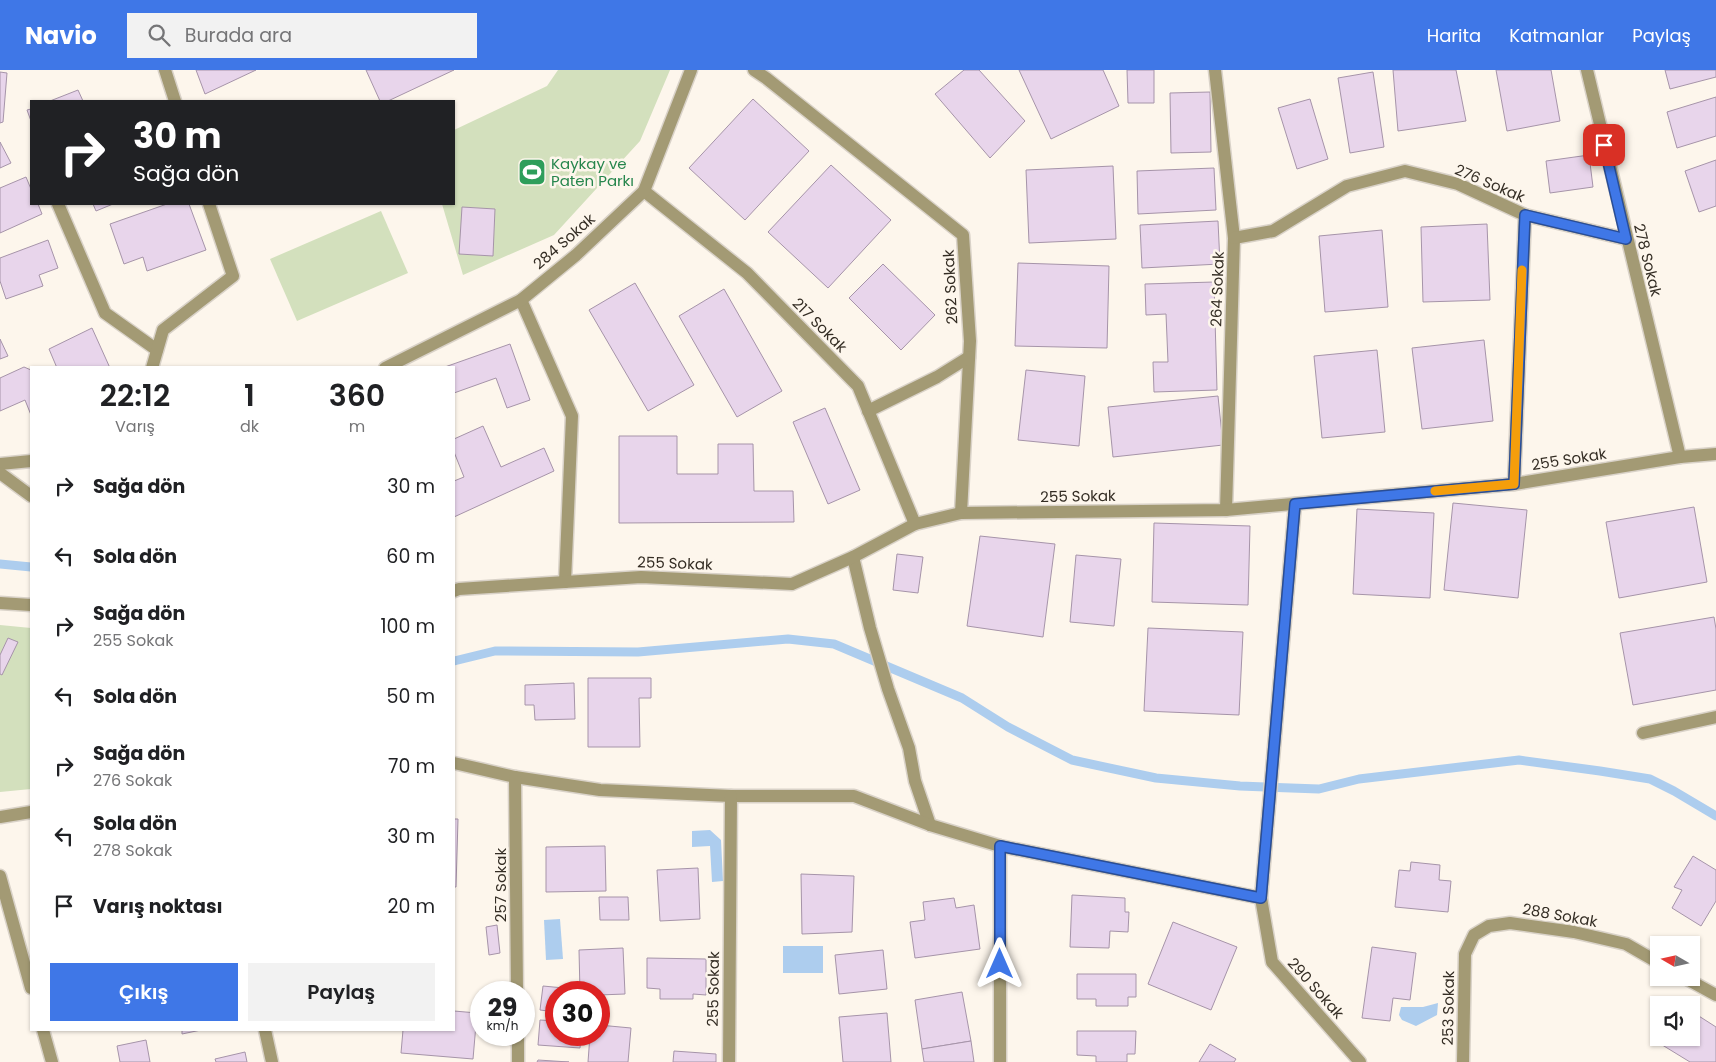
<!DOCTYPE html>
<html lang="tr">
<head>
<meta charset="utf-8">
<style>
	body { margin:0; font-family:Poppins,sans-serif; background:#f2f2f2; color:#202124; height:100vh; display:flex; flex-direction:column; font-size:19px; white-space:nowrap }
	* { box-sizing:border-box; margin:0 }
	p { font-size:16px; color:#757577 }
	.icon { flex:none; width:28px; height:28px; fill:none; stroke:currentColor; stroke-width:2; stroke-linecap:round; stroke-linejoin:round }
	.map { position:relative; flex:1; overflow:hidden }
	.sheet { position:absolute; left:30px; top:296px; width:425px; height:665px; display:flex; flex-direction:column; background:#fff; border-radius:0px; box-shadow:0 1px 4px #0004 }
	.sheet>* { flex:none }
	.top-card { position:absolute; left:30px; top:30px; width:425px; height:105px; border-radius:0px; box-shadow:0 1px 4px #0004; background:#202124; color:#fff; overflow:hidden }
	.needle { width:32px; rotate:279deg }
	.controls { position:absolute; left:1650px; top:866px; display:grid; gap:10px }
	.controls a { display:grid; place-items:center; width:50px; height:50px; border-radius:0px; background:#fff; box-shadow:0 1px 4px #0004; font-size:25px }
	.speed { position:absolute; left:470px; top:911px; display:flex; gap:10px; font-size:25px; font-weight:700; text-align:center }
	.speed>* { display:grid; place-content:center; width:65px; height:65px; border-radius:50%; background:#fff; box-shadow:0 1px 4px #0004; line-height:1 }
	.speed small { font-size:12px; font-weight:400 }
	.speed .limit { border:8px solid #d22; background:#fff; color:#111 }
	.pin { position:absolute; display:grid; place-items:center; width:42px; height:42px; color:#fff; margin:-21px; border-radius:10px; box-shadow:0 2px 8px #0006 }
	.me { position:absolute; width:55px; margin:-28px; rotate:0deg; stroke-linejoin:round; filter:drop-shadow(0 0 4px #0008) }
	.turn { display:flex; align-items:center; gap:18px; height:105px; padding:0 20px; font-size:22px }
	.turn .icon { width:65px; height:65px; stroke-width:2.5 }
	.turn b { display:block; font-size:35px; line-height:42px }
	.eta { display:flex; justify-content:space-evenly; align-items:center; height:85px; text-align:center }
	.eta b { font-size:30px; font-weight:600; line-height:35px }
	.cta { display:flex; gap:10px; margin-top:auto; padding:10px 20px }
	.cta a { flex:1; height:58px; border-radius:0px; background:#3f77e7; color:#fff; font-size:20px; font-weight:600; line-height:58px; text-align:center }
	.cta a+a { background:#f2f2f2; color:#202124 }
	ul { padding:0; list-style:none }
	li { display:flex; align-items:center; gap:15px; height:70px; padding:0 20px }
	li div { flex:1 }
	li b { display:block; font-size:19px }
	li em { font-style:normal }
	header { display:flex; align-items:center; gap:30px; box-sizing:border-box; height:70px; padding:0 25px; background:#3f77e7; color:#fff }
	header strong { font-size:24px }
	nav { display:flex; gap:28px; margin-inline-start:auto; font-size:18px }
	.search { width:350px; height:45px; background:#f2f2f2; display:flex; align-items:center; gap:12px; box-sizing:border-box; padding:0 18px; border-radius:0px; color:#757577; font-size:19px }
	.map>svg:first-child { display:block }
	.green { fill:#d3e0bd }
	.water { fill:#adcdee }
	.lines { fill:none; stroke-linecap:round; stroke-linejoin:round }
	.stream { stroke:#adcdee; stroke-width:9 }
	.building { fill:#e8d5eb; stroke:#a694a9 }
	.minor-casing { stroke:#d9d2c8; stroke-width:15 }
	.minor { stroke:#a39a74; stroke-width:12 }
	.route-casing { stroke:#294d96; stroke-width:12 }
	.route { stroke:#3f77e7; stroke-width:9 }
	.slow { stroke:#f59e0b; stroke-width:9 }
	.labels { text-anchor:middle; dominant-baseline:central; stroke-width:5; stroke-linejoin:round; paint-order:stroke }
	.leisure-label { font-size:15px; fill:#27864d; stroke:#fdf6ec; text-anchor:start }
	.street-label { font-size:15px; fill:#342d24; stroke:#fdf6ec }
</style>
</head>
<body>
<header>
<strong>Navio</strong>
<div class="search"><svg class="icon" aria-label="search" viewBox="0 0 24 24"><circle cx="10" cy="10" r="6"/><path d="M15 15l6 6"/></svg>Burada ara</div>
<nav><a>Harita</a><a>Katmanlar</a><a>Paylaş</a></nav>
</header>
<div class="map">
<svg width="1716" height="992" viewBox="0 0 1716 992">
	<rect width="100%" height="100%" fill="#fdf6ec"/>
	<g class="green">
		<path d="M558,0H670L640,71L554,165L463,205L442,134H454V60L547,16Z"/>
		<path d="M381,141L408,203L297,251L270,189Z"/>
		<path d="M0,555L31,558V719L0,722Z"/>
	</g>
	<g class="water">
		<path d="M710,760L721,770L723,811L712,812L710,776L692,777V761Z"/>
		<path d="M560,849L563,889L546,890L544,850Z"/>
		<rect x="783" y="876" width="40" height="27"/>
		<path d="M1438,933L1437,945L1416,956L1402,950L1399,945L1401,937H1423Z"/>
	</g>
	<g class="lines">
		<g class="stream">
			<path d="M0,494L31,497"/>
			<path d="M454,591L495,581L638,582L788,569L834,574L962,628L1008,657L1072,690L1156,708L1240,716L1319,719L1359,709L1519,690L1600,701L1650,709L1674,721L1716,746"/>
		</g>
	</g>
	<g class="building">
		<path d="M196,0H256L205,24Z"/>
		<path d="M366,0H454L388,31H380Z"/>
		<path d="M964,0H979L1025,51L990,88L935,24Z"/>
		<path d="M1019,0H1103L1119,36L1051,69Z"/>
		<path d="M1127,0H1154V33H1128Z"/>
		<path d="M1393,0H1456L1466,51L1398,61Z"/>
		<path d="M1496,0H1551L1560,51L1507,61Z"/>
		<path d="M1665,0H1716V7L1670,19Z"/>
		<path d="M0,2L7,3L3,52L0,53Z"/>
		<path d="M1373,2L1384,77L1350,83L1338,8Z"/>
		<path d="M78,20L83,31H50Z"/>
		<path d="M1210,22L1211,82L1171,83L1170,23Z"/>
		<path d="M1716,27V66L1677,78L1667,42Z"/>
		<path d="M753,29L809,81L745,150L689,98Z"/>
		<path d="M1310,29L1328,89L1297,99L1278,38Z"/>
		<path d="M31,39V51L27,40Z"/>
		<path d="M0,72L11,93L0,98Z"/>
		<path d="M1589,85L1593,117L1550,123L1546,91Z"/>
		<path d="M1716,90V136L1699,142L1685,101Z"/>
		<path d="M831,95L891,150L828,218L768,162Z"/>
		<path d="M1113,96L1116,169L1029,173L1026,100Z"/>
		<path d="M1214,98L1216,140L1138,144L1137,101Z"/>
		<path d="M26,107L31,119V134H38L42,144L0,163V118Z"/>
		<path d="M93,134H113L96,141Z"/>
		<path d="M167,134H189L206,180L147,201L143,187L124,194L110,154Z"/>
		<path d="M462,137L495,139L493,186L459,184Z"/>
		<path d="M1218,151L1220,194L1142,198L1140,155Z"/>
		<path d="M1487,154L1490,230L1423,232L1421,157Z"/>
		<path d="M1382,160L1388,237L1325,242L1319,166Z"/>
		<path d="M48,170L58,198L39,205L43,216L6,229L0,211V188Z"/>
		<path d="M1018,193L1109,196L1107,278L1015,276Z"/>
		<path d="M883,194L935,245L901,280L849,228Z"/>
		<path d="M1214,212L1217,320L1154,322L1153,292H1168L1166,244L1146,245L1145,214Z"/>
		<path d="M635,213L694,315L648,341L589,240Z"/>
		<path d="M724,219L782,321L737,347L679,246Z"/>
		<path d="M92,258L110,298H57L49,279Z"/>
		<path d="M0,269L8,286L0,289Z"/>
		<path d="M1484,270L1493,351L1422,359L1412,278Z"/>
		<path d="M510,274L530,330L507,338L496,308L454,323V298H442Z"/>
		<path d="M1377,280L1385,362L1322,368L1314,286Z"/>
		<path d="M24,297L31,300V345L25,330L0,341V308Z"/>
		<path d="M1026,300L1085,306L1079,376L1018,370Z"/>
		<path d="M1218,326L1223,375L1113,387L1108,337Z"/>
		<path d="M825,338L860,420L828,434L793,352Z"/>
		<path d="M483,356L501,397L544,378L554,401L454,447V411L464,407L454,382V369Z"/>
		<path d="M619,366H677V404H718V374H753L754,421H793L794,452L619,453Z"/>
		<path d="M1453,433L1527,440L1518,528L1444,520Z"/>
		<path d="M1694,437L1707,512L1619,528L1606,452Z"/>
		<path d="M1357,439L1434,443L1430,528L1353,524Z"/>
		<path d="M1154,453L1250,456L1248,535L1152,532Z"/>
		<path d="M980,466L1055,474L1043,567L967,556Z"/>
		<path d="M897,484L923,487L918,523L893,520Z"/>
		<path d="M1076,485L1121,489L1114,556L1070,552Z"/>
		<path d="M1714,547L1716,559V620L1633,635L1620,563Z"/>
		<path d="M1148,558L1243,562L1239,645L1144,641Z"/>
		<path d="M8,568L18,572L2,605L0,604V585Z"/>
		<path d="M588,608H651V628H639L640,677H588Z"/>
		<path d="M574,613L575,649L535,650L534,635H525V615Z"/>
		<path d="M454,749H458L456,817H454Z"/>
		<path d="M605,776L606,821L546,822V777Z"/>
		<path d="M1693,786L1716,800V831L1701,856L1672,838L1682,820L1674,817Z"/>
		<path d="M1411,792L1440,795L1439,810L1451,811L1448,842L1395,837L1399,800L1410,801Z"/>
		<path d="M698,798L700,849L660,851L657,800Z"/>
		<path d="M801,804L854,806L852,862L802,864Z"/>
		<path d="M1072,825L1125,828V842H1129L1128,862L1110,861L1109,878L1070,877Z"/>
		<path d="M599,827H628L629,850H600Z"/>
		<path d="M954,828L956,838L974,835L980,879L915,888L910,852L925,850L923,832Z"/>
		<path d="M1173,852L1237,877L1211,940L1148,914Z"/>
		<path d="M497,855L500,883L489,885L486,857Z"/>
		<path d="M1372,877L1416,883L1410,930L1393,928L1390,951L1362,948Z"/>
		<path d="M623,878L625,924L599,925V922H580L579,880Z"/>
		<path d="M883,880L887,919L839,924L835,885Z"/>
		<path d="M647,888L706,889V925L693,924V929H660V919L647,918Z"/>
		<path d="M1077,904H1136V927H1128V936H1096V929H1077Z"/>
		<path d="M543,916L574,919L573,922H556V942L540,940Z"/>
		<path d="M962,922L971,971L922,979L915,930Z"/>
		<path d="M454,941L477,943L473,989L401,983L403,960H454Z"/>
		<path d="M1691,941L1716,957V992H1690L1659,973L1663,968H1691Z"/>
		<path d="M887,943L891,992H843L839,947Z"/>
		<path d="M540,950L556,951V965H581L580,978L538,975Z"/>
		<path d="M599,955L631,958L628,992H588L590,965H599Z"/>
		<path d="M182,960H201L182,964Z"/>
		<path d="M1077,961H1136L1135,984H1127V992H1096V986L1077,985Z"/>
		<path d="M146,970L150,992H120L117,976Z"/>
		<path d="M971,971L974,992H924L922,979Z"/>
		<path d="M1210,974L1236,989L1234,992H1199Z"/>
		<path d="M674,981L716,984V992H673Z"/>
		<path d="M245,982L247,992H216L215,989Z"/>
		<path d="M538,990L569,992H537Z"/>
	</g>
	<g class="lines">
		<defs>
			<g id="minor">
				<path d="M165,0L175,31"/>
				<path d="M754,0L766,8L963,165L970,271L961,443"/>
				<path d="M1215,0L1234,168L1226,440"/>
				<path d="M1587,0L1680,387"/>
				<path d="M644,121L747,203L858,316L915,454"/>
				<path d="M58,134L105,243L157,280"/>
				<path d="M1234,168L1273,161L1347,116L1405,101L1458,114L1525,145L1626,169"/>
				<path d="M521,230L572,346L565,512"/>
				<path d="M152,298L163,260L233,206L209,134"/>
				<path d="M385,298L521,230L576,185L644,121L691,0"/>
				<path d="M868,341L937,307L969,287"/>
				<path d="M0,394L31,391"/>
				<path d="M0,403L31,426"/>
				<path d="M1514,414L1525,145"/>
				<path d="M1295,434L1261,828L1272,892L1360,992"/>
				<path d="M853,487L870,558L888,619L909,678L915,711L930,755"/>
				<path d="M454,521L459,519L641,507L792,514L853,487L915,454L961,443L1226,440L1514,414L1680,387L1716,384"/>
				<path d="M0,533L31,535"/>
				<path d="M1643,663L1716,647"/>
				<path d="M454,693L515,707L600,720L731,726H854L930,755L1000,776L1261,828"/>
				<path d="M515,707L517,922"/>
				<path d="M0,747L31,742"/>
				<path d="M0,806L31,918"/>
				<path d="M1685,908L1716,925"/>
				<path d="M43,960L52,992"/>
				<path d="M265,960L272,992"/>
				<path d="M518,965V992"/>
				<path d="M729,992L731,726"/>
				<path d="M1000,992V776"/>
				<path d="M1463,992L1465,884L1474,865L1489,856L1510,853L1574,862L1626,874L1659,893"/>
			</g>
		</defs>
		<use href="#minor" class="minor-casing"/>
		<use href="#minor" class="minor"/>
	</g>
	<g class="lines">
		<defs>
			<path id="route" d="M1000,894V776L1261,828L1295,434L1514,414L1525,145L1626,169L1604,75"/>
		</defs>
		<use href="#route" class="route-casing"/>
		<use href="#route" class="route"/>
		<path class="slow" d="M1435,421L1514,414L1522,200"/>
	</g>
	<defs>
		<symbol id="stadium-square" viewBox="-11 -11 22 22"><rect x="-9" y="-9" width="18" height="18" rx="4" fill="#2e9e5b" stroke="#fdf6ec"/><path d="M0-5a6.5 5 0 1 0 0 10a6.5 5 0 1 0 0-10ZM-3.5-1.8h7v3.6h-7Z" fill="#fff"/></symbol>
	</defs>
	<g fill-rule="evenodd">
		<use href="#stadium-square" x="516" y="86" width="32" height="32"/>
	</g>
	<g class="labels">
		<g class="leisure-label">
			<text x="551" y="93">Kaykay ve<tspan x="551" dy="17">Paten Parkı</tspan></text>
		</g>
		<g class="street-label">
			<text transform="translate(1490 113) rotate(23)">276 Sokak</text>
			<text transform="translate(564 171) rotate(-41)">284 Sokak</text>
			<text transform="translate(1648 190) rotate(76)">278 Sokak</text>
			<text transform="translate(950 217) rotate(-93)">262 Sokak</text>
			<text transform="translate(1217 219) rotate(-88)">264 Sokak</text>
			<text transform="translate(820 255) rotate(45)">217 Sokak</text>
			<text transform="translate(1569 389) rotate(-9)">255 Sokak</text>
			<text transform="translate(1078 426) rotate(-1)">255 Sokak</text>
			<text transform="translate(675 493) rotate(2)">255 Sokak</text>
			<text transform="translate(500 815) rotate(-90)">257 Sokak</text>
			<text transform="translate(1560 845) rotate(10)">288 Sokak</text>
			<text transform="translate(1316 918) rotate(48)">290 Sokak</text>
			<text transform="translate(713 919) rotate(-89)">255 Sokak</text>
			<text transform="translate(1448 938) rotate(-89)">253 Sokak</text>
		</g>
	</g>
</svg>
<div class="controls">
<a><svg class="needle" viewBox="-14 -14 28 28"><path d="M0-13l5 13h-10z" fill="#e53935"/><path d="M0 13l5-13h-10z" fill="#757577"/></svg></a>
<a><svg class="icon" aria-label="sound" viewBox="0 0 24 24"><path d="M4 9h4l5-4v14l-5-4H4zM17 9q2 3 0 6"/></svg></a>
</div>
<div class="speed"><div>29<small>km/h</small></div><div class="limit">30</div></div>
<div class="pin" style="left:1604px;top:75px;background:#d93025"><svg class="icon" aria-label="arrive" viewBox="0 0 24 24"><path d="M6 21V4h12l-3 4 3 4H6"/></svg></div>
<svg class="me" style="left:1000px;top:894px" viewBox="-20 -20 40 40"><path d="M0-17L14 15 0 8-14 15z" fill="#3f77e7" stroke="#fff" stroke-width="4"/></svg>
<div class="top-card">
<div class="turn"><svg class="icon" aria-label="right" viewBox="0 0 24 24"><path d="M7 20v-9h11M14 6l5 5-5 5"/></svg><div><b>30 m</b>Sağa dön</div></div>
</div>
<section class="sheet">
<div class="eta">
<div><b>22:12</b><p>Varış</p></div>
<div><b>1</b><p>dk</p></div>
<div><b>360</b><p>m</p></div>
</div>
<ul>
<li><svg class="icon" aria-label="right" viewBox="0 0 24 24"><path d="M7 20v-9h11M14 6l5 5-5 5"/></svg><div><b>Sağa dön</b></div><em>30 m</em></li>
<li><svg class="icon" aria-label="left" viewBox="0 0 24 24"><path d="M17 20v-9H6M10 6l-5 5 5 5"/></svg><div><b>Sola dön</b></div><em>60 m</em></li>
<li><svg class="icon" aria-label="right" viewBox="0 0 24 24"><path d="M7 20v-9h11M14 6l5 5-5 5"/></svg><div><b>Sağa dön</b><p>255 Sokak</p></div><em>100 m</em></li>
<li><svg class="icon" aria-label="left" viewBox="0 0 24 24"><path d="M17 20v-9H6M10 6l-5 5 5 5"/></svg><div><b>Sola dön</b></div><em>50 m</em></li>
<li><svg class="icon" aria-label="right" viewBox="0 0 24 24"><path d="M7 20v-9h11M14 6l5 5-5 5"/></svg><div><b>Sağa dön</b><p>276 Sokak</p></div><em>70 m</em></li>
<li><svg class="icon" aria-label="left" viewBox="0 0 24 24"><path d="M17 20v-9H6M10 6l-5 5 5 5"/></svg><div><b>Sola dön</b><p>278 Sokak</p></div><em>30 m</em></li>
<li><svg class="icon" aria-label="arrive" viewBox="0 0 24 24"><path d="M6 21V4h12l-3 4 3 4H6"/></svg><div><b>Varış noktası</b></div><em>20 m</em></li>
</ul>
<div class="cta"><a>Çıkış</a><a>Paylaş</a></div>
</section>
</div>
</body>
</html>
